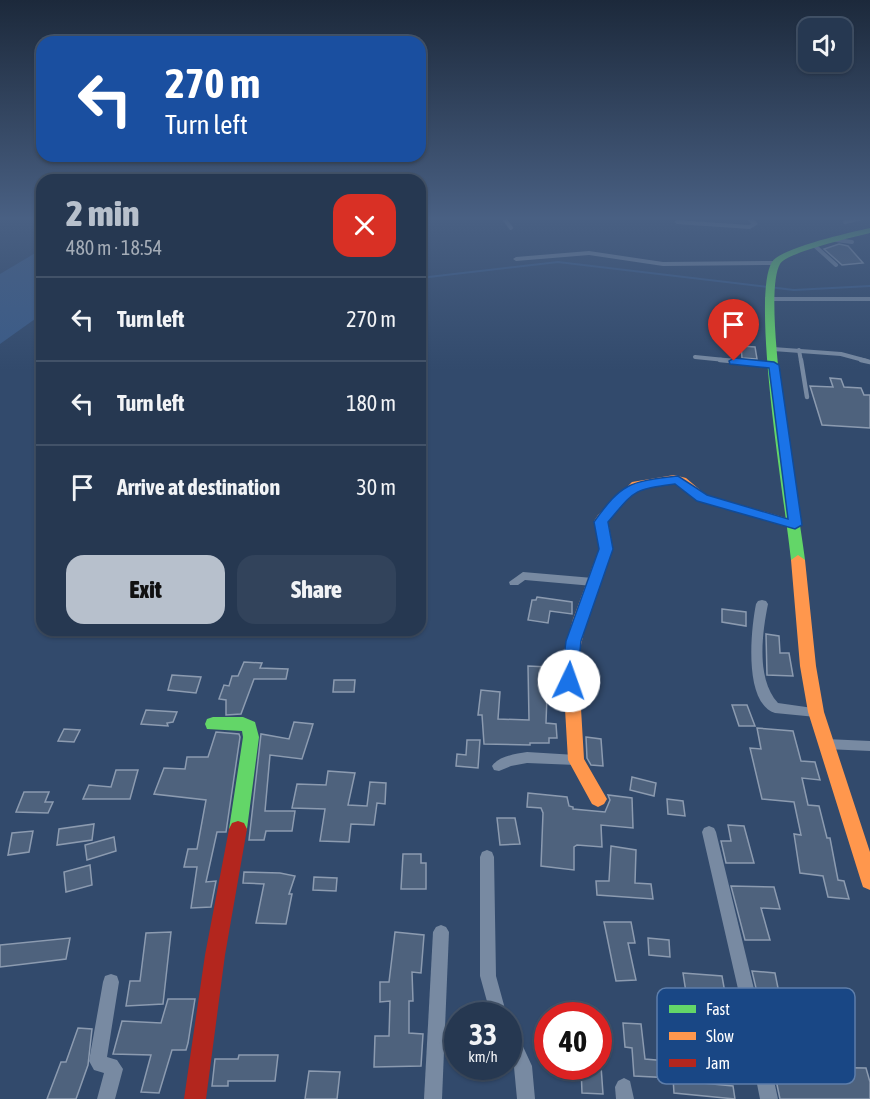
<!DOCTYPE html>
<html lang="en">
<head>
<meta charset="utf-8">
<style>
	body { margin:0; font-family:"Asap Condensed",sans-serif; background:#32435b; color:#f1f3f6; height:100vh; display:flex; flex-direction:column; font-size:22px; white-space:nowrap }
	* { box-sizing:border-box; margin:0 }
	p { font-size:20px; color:#a4acb7 }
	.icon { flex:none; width:33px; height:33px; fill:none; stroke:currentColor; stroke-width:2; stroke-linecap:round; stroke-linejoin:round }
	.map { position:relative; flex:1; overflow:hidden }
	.panel { position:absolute; left:36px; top:174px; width:390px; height:462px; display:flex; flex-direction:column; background:#263851; border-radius:18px; box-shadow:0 2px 4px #0004,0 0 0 2px #425268 }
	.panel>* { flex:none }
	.hud { position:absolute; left:36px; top:36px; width:390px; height:126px; border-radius:18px; box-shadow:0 2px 4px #0004,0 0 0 2px #425268; background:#1a4fa0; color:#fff; overflow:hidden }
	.tools { position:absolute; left:798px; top:18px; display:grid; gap:12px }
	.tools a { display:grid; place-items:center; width:54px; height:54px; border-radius:12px; background:#263851; box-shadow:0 2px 4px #0004,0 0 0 2px #425268; font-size:30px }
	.speed { position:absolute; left:444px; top:1002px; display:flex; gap:12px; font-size:30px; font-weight:700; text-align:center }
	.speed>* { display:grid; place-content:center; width:78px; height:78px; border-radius:50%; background:#263851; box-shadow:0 2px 4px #0004,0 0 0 2px #425268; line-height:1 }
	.speed small { font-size:15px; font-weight:400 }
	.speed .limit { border:9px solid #d22; background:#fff; color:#111 }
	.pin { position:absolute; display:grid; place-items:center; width:51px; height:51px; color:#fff; margin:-62px -26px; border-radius:50% 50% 50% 0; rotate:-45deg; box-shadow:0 0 6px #0007 }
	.pin .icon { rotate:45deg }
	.me { position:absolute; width:66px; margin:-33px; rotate:3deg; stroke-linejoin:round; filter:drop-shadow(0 0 4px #0008) }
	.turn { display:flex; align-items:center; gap:21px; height:126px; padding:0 30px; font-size:27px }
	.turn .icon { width:78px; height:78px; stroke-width:2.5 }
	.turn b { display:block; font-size:42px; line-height:51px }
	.round { display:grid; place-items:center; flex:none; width:63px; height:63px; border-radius:18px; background:#32435b }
	.headline { display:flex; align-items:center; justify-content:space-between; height:102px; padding:0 30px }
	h1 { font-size:36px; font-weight:800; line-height:45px; color:#b7c0cc }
	.cta { display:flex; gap:12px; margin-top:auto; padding:12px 30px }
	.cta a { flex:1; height:69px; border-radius:18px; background:#b7c0cc; color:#111; font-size:24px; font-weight:800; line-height:69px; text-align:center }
	.cta a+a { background:#32435b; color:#f1f3f6 }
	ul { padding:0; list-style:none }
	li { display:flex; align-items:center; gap:18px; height:84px; padding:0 30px; border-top:2px solid #425268 }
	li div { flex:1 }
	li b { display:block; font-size:22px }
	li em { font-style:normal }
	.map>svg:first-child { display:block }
	.water { fill:#3a5b88 }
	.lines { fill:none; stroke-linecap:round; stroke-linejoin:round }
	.stream { stroke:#3a5b88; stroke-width:2 }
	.building { fill:#4e627d; stroke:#8c9bb0; stroke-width:1.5 }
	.lane-far1 { stroke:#788aa2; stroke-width:4 }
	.lane { stroke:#788aa2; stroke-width:4.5 }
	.street { fill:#788aa2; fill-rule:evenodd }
	.fast { fill:#63d668; fill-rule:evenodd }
	.slow { fill:#ff974d; fill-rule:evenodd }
	.jam { fill:#b3261e; fill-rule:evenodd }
	.route { fill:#1a73e8; stroke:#114b97; stroke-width:1.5 }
	.key { fill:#194785; stroke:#5e7eaa; stroke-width:1.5 }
	.key-label { font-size:16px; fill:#fff }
</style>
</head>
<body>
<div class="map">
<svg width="870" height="1099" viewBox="0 0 870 1099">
	<rect width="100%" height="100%" fill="#324a6c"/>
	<path class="water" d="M42,249V314L0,344V274Z"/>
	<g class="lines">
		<path class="stream" d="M420,278L558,262L794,290L870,286"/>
	</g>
	<g class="building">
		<path d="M839,244L848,246L863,263L842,265L824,249Z"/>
		<path d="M741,346L755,347L757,359L742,358Z"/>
		<path d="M830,378L841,379L844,387L861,388L864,395H870V428L822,425L810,386L833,387Z"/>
		<path d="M537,597L572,602V614L550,611L548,623L528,620L532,600H536Z"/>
		<path d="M722,609L746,612V626L722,622Z"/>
		<path d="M766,634L779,636L780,653H789L793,676L767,675Z"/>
		<path d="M244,662L262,663L260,668L288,669L286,679H254L241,714L226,715V700L219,699L224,685L229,686L232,676H238Z"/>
		<path d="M528,666L548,667L546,723L556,724L557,738H549V743H530V745L484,744L482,715H478L481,690L500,692L498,719L529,720Z"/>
		<path d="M172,675L201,677L196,693L168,690Z"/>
		<path d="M334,680H355L354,692H333Z"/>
		<path d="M732,705H747L755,726H739Z"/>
		<path d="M146,710L177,712L173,722L167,723L168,726L141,724Z"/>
		<path d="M294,722L313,724L310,734L302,759L270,755L265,811H295L292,831H266L264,840H249L261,734L289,739Z"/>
		<path d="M757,728L793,731L801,761L815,762L820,780L802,778L808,805L819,806L827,838H830L838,880L844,881L849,899L828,897L823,876L800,873L794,834L801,835L794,802L762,799L750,748L761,749Z"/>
		<path d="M64,729L80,730L74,742L58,741Z"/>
		<path d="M216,732L239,734L240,737L226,832H217L206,882L216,881L211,907L191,908L197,867H184L188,849H197L206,800L154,794L164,768L185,769L187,757H208Z"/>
		<path d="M586,737L601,739L603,766L591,765L587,758Z"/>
		<path d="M467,740H480L478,768L456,766L457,754L466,755Z"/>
		<path d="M116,770H138L130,799H83L89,785L111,787Z"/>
		<path d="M328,771L355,773L348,805L367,806L370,782L386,783L385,804L377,803L374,825L351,824L349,842L320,841L325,809L292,808L297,784L326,785Z"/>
		<path d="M632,777L656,783L654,796L630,790Z"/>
		<path d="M24,792H49L45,802H53L48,813L16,812Z"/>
		<path d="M528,793L567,797L569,806L573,807V809L605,812L610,800L608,795L632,798L633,828L601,825L602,847L577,845L574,847V870L541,866L543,813L541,808L527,807Z"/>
		<path d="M667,799L683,801L685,816L668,814Z"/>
		<path d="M497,818H515L520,844L500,845Z"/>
		<path d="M94,824L92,840L57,845L59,829Z"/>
		<path d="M728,825L744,826L754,863H726L721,841H731Z"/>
		<path d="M33,831L29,852L8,855L12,833Z"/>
		<path d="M114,837L116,851L87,860L85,845Z"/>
		<path d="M611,846L636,850L635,883L651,884L653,899L597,895L596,881H609Z"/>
		<path d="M403,854H421V863H426V889H401Z"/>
		<path d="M90,865L92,885L66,892L64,872Z"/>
		<path d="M244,872L280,873L295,876L289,894H292L286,924L256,923L264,884L243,883Z"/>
		<path d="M314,877L337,878L336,891L313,890Z"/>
		<path d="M731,886L774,887L780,909L761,908L770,940H745Z"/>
		<path d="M604,922H631L635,943H628L636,980L616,981Z"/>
		<path d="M171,932L163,1004L126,1006L130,981H140L146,933Z"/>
		<path d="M395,932L424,935L421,973L412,972L413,1001H409V1033L423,1034L421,1066L374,1067L375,1036H389L390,1001L380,1002V982H389Z"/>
		<path d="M70,938L66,959L0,967V945Z"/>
		<path d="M648,938L669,940L670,957L649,955Z"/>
		<path d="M752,971L775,973L781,1003L759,1001Z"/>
		<path d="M683,973L722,976L730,1021L690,1018Z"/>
		<path d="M168,999H195L188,1043L186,1050H172L159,1093L141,1092L151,1055L113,1054L122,1021L161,1023Z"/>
		<path d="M623,1023L641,1024L645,1059L701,1064L703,1083L733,1086L735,1099L674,1093L673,1078L634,1076L632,1048L625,1047Z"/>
		<path d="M78,1028L92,1029L88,1065L76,1099H47L61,1062H66Z"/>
		<path d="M765,1028L789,1031L795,1067L866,1068L870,1082V1099H780Z"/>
		<path d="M239,1055H278L275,1081H228V1086H212L215,1059H238Z"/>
		<path d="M581,1066H601L603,1094L582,1093Z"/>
		<path d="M309,1071L340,1072L337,1099H305Z"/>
	</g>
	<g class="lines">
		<g class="lane-far1">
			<path d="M503,217L511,228"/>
			<path d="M845,222L867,217"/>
			<path d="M836,240L852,242"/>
			<path d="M815,246L836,265"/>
			<path d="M773,349L841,354L867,361"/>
			<path d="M799,350L801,361"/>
			<path d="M695,357L735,361"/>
		</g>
		<g class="lane">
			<path d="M720,360L774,365"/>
			<path d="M801,360L807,397"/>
			<path d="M861,360L870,362"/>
		</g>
		<g class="street">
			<path d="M746,217H752L758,224L750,229L677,224L674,222L677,220L749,225L751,224Z"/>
			<path d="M589,251L663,262L773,261L776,263L773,265L663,266L589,255L516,261L513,259L516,257Z"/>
			<rect x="765" y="297" width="105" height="4"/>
			<path d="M523,572L593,578L598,582L593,586L525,580L518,585H510L509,582Z"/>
			<path d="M762,600L766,601L768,604C762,634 756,679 778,703L820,709L822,712L820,715L816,717L775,713C743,703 751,629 756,604L758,601Z"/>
			<path d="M826,739L870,741V751L826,749L821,748L820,744L821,740Z"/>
			<path d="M527,752L576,755L581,756L583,760L581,764L576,765L527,763L511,766L499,771L494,770L492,766C499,756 515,754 527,752Z"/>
			<path d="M709,826L714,828L716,832L754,989L778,1099H760L738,989L702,832L704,828Z"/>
			<path d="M487,850L492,852L494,857L496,976L507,1016H491L480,976V857L482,852Z"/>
			<path d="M441,925L446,927L449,932L442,1099H424L433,932L436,927Z"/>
			<path d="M111,974L117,976L119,982L107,1057L117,1060L123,1069L115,1099H97L104,1073L94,1070L89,1061L103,982L105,976Z"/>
			<path d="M508,1025L514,1027L532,1066L535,1099H517L514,1067L508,1053Z"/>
			<path d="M624,1078L630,1081L634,1099H616L615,1087L618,1081Z"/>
		</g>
		<g class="fast">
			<path d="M870,228V233C854,237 787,252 780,264C760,299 799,510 805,560L798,565L791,560C786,509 750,297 772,262C780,248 852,232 870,228Z"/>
			<path d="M213,717H243L255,722L259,737L247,829L244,835L238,837L232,835L229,829L243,737L242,731L207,729L205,724L207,719Z"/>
		</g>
		<g class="slow">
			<path d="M674,475L686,478L706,495L800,522L802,525L795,529L698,501L674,483L640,488L609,517L608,521L613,549L587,619L578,658L584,759L607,799L604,804L598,807L592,804L568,760L562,658L573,619L599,549L594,521L598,515L632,482Z"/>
			<path d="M798,555L805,560L816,666L824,712L870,852V890L863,887L861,881L808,712L800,666L791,560Z"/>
		</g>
		<path class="jam" d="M238,821L244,823L247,829L225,955L206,1099H184L205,955L229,829L232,823Z"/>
	</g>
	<linearGradient id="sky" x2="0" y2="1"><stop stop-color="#1c293b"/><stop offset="0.59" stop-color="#496083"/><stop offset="1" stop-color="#496083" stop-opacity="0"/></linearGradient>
	<rect width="870" height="370" fill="url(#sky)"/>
	<path class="route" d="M734,358L774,362L779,365L802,525L795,529L697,501L675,484C632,490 636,489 608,522L613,549L581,641L577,681L575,686H564L561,681L566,641L599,549L594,522C623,481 631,482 678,476L707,495L788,519L769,368L730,364L729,361Z"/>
	<rect x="657" y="988" width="198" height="96" rx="9" class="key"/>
	<rect x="669" y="1005" width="27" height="8" fill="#63d668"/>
	<rect x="669" y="1032" width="27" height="8" fill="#ff974d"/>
	<rect x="669" y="1059" width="27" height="8" fill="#b3261e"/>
	<g class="key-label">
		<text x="706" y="1015">Fast</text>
		<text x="706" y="1042">Slow</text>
		<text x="706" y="1069">Jam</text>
	</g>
</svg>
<div class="tools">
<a><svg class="icon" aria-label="sound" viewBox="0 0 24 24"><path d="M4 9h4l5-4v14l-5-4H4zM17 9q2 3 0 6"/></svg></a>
</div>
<div class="speed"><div>33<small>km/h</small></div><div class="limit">40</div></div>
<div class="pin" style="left:734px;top:361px;background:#d93025"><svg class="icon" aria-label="arrive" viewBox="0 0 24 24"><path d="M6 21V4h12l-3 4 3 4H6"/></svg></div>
<svg class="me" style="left:569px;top:681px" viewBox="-20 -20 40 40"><circle r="19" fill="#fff"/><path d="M0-13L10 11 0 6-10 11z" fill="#1a73e8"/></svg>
<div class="hud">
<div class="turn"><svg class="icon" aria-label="left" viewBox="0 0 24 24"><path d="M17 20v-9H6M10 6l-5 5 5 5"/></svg><div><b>270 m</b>Turn left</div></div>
</div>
<section class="panel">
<div class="headline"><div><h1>2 min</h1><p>480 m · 18:54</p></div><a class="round" style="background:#d93025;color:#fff"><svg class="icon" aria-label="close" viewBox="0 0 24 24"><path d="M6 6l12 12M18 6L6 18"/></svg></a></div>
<ul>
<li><svg class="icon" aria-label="left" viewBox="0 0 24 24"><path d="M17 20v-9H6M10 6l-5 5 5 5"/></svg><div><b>Turn left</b></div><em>270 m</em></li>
<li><svg class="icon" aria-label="left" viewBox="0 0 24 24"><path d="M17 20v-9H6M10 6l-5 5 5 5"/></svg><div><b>Turn left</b></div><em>180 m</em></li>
<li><svg class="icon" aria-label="arrive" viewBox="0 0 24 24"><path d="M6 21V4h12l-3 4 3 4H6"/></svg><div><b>Arrive at destination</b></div><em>30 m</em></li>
</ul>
<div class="cta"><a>Exit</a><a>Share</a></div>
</section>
</div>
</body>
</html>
